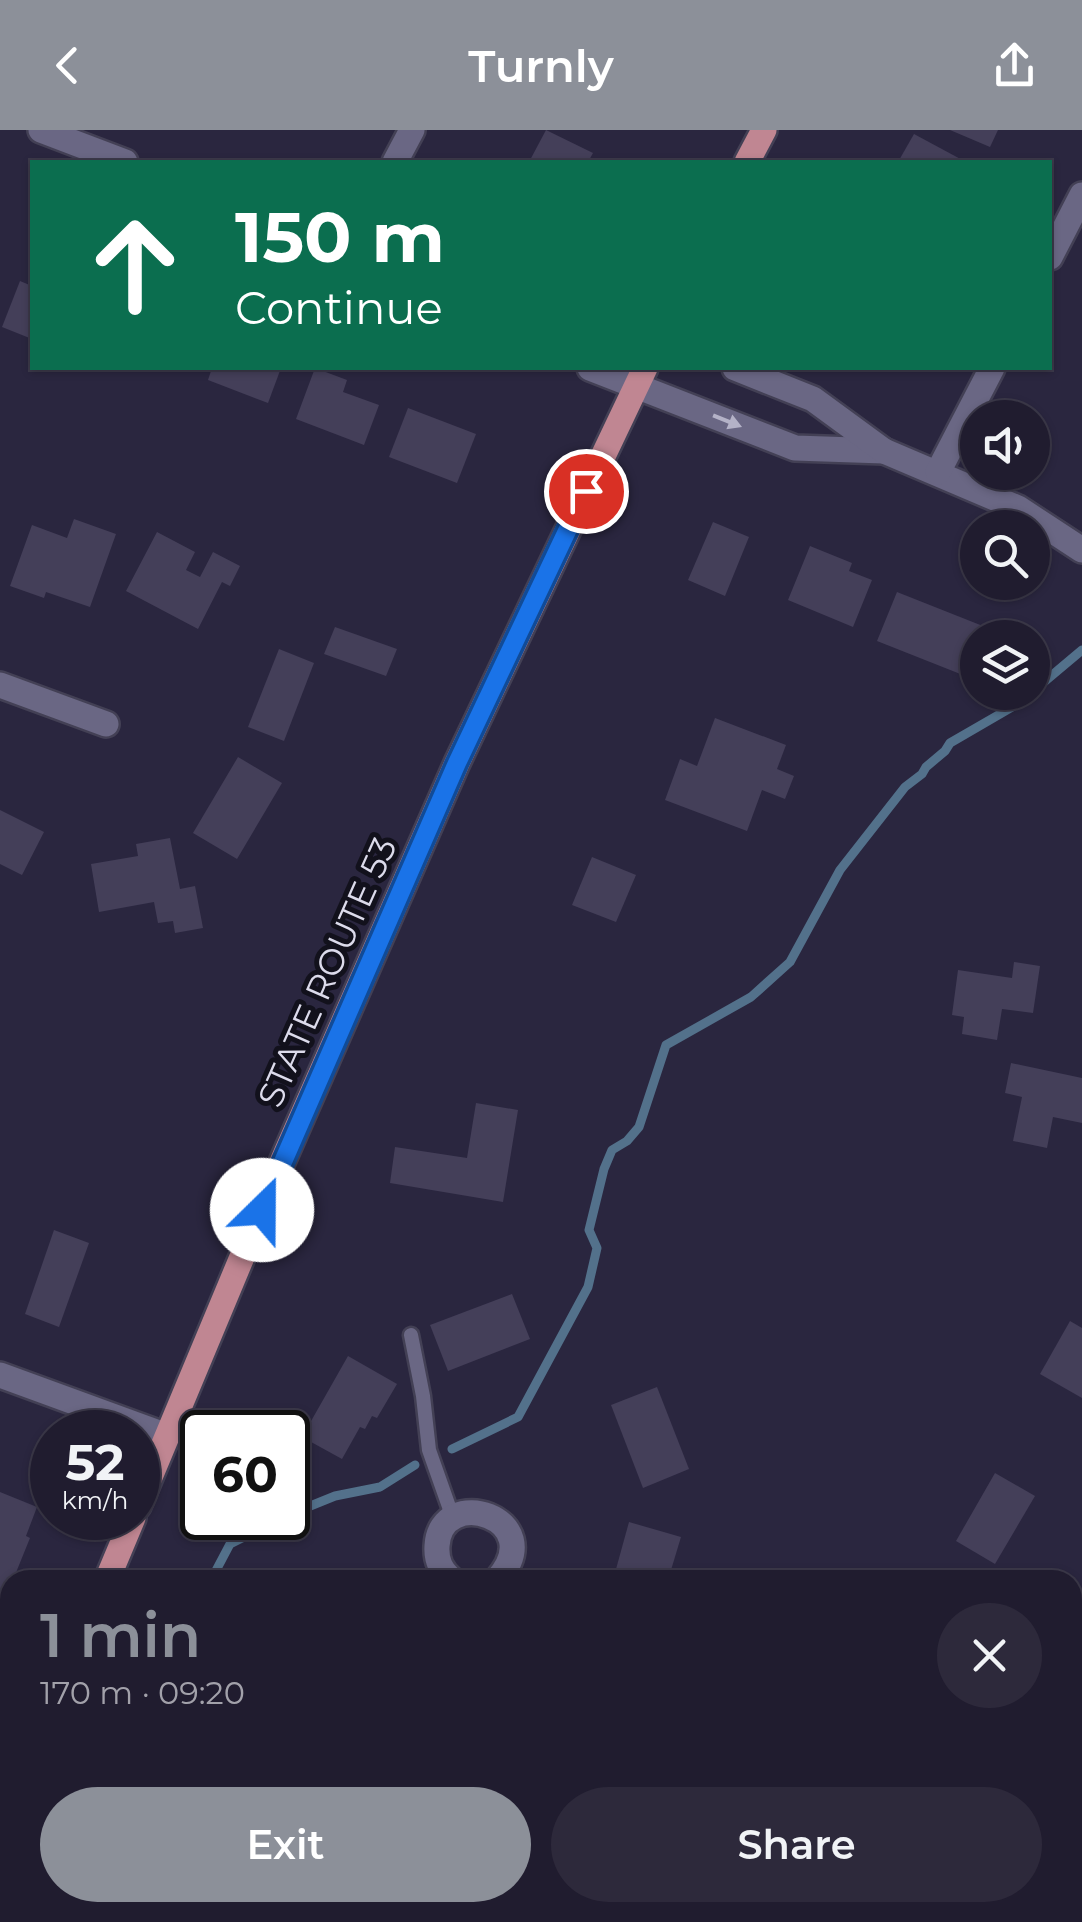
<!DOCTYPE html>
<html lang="en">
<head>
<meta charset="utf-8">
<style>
	body { margin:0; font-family:Montserrat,sans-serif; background:#2d293b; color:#f1f3f6; height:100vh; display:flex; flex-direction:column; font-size:38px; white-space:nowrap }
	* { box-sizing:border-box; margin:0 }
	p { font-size:32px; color:#a2a1aa }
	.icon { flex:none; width:55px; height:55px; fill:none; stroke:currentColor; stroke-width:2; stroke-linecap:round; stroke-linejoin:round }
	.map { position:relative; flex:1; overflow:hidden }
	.details { position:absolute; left:0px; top:1440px; width:1082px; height:352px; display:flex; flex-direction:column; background:#201c2f; border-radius:30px 30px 0 0; box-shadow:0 2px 8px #0004,0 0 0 2px #3d3a4b }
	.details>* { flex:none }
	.hud { position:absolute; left:30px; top:30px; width:1022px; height:210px; border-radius:0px; box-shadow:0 2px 8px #0004,0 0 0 2px #3d3a4b; background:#0b6e4f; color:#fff; overflow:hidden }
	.buttons { position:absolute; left:960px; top:270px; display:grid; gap:20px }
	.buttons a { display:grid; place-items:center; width:90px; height:90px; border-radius:50%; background:#201c2f; box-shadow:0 2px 8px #0004,0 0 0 2px #3d3a4b; font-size:50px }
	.speed { position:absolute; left:30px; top:1280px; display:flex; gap:20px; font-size:50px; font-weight:700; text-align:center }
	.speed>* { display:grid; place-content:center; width:130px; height:130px; border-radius:50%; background:#201c2f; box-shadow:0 2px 8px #0004,0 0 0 2px #3d3a4b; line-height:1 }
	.speed small { font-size:25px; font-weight:400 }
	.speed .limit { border:5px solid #111; border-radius:15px; background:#fff; color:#111 }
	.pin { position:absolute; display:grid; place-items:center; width:85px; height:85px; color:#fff; margin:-42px; border:5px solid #fff; border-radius:50%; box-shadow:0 2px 10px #0007 }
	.me { position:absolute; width:110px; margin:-55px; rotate:23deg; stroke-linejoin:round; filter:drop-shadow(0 0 8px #0008) }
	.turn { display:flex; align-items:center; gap:35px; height:210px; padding:0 40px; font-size:45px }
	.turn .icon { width:130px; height:130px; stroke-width:2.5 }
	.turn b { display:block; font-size:70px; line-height:85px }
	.round { display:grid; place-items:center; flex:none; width:105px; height:105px; border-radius:52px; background:#2d293b }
	.overview { display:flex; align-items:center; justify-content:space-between; height:170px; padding:0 40px }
	h1 { font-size:60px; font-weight:600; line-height:75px; color:#8c9099 }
	.cta { display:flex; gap:20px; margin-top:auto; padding:20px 40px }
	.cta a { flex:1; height:115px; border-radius:60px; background:#8c9099; color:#fff; font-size:40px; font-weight:600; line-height:115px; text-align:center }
	.cta a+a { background:#2d293b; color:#f1f3f6 }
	header { display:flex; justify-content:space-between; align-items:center; height:130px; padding:0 40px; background:#8c9099; color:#fff; font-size:45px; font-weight:600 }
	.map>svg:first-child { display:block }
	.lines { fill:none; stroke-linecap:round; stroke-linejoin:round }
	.stream { stroke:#53718b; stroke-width:9 }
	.building { fill:#443f59 }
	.service-casing { stroke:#434055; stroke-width:19 }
	.minor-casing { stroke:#434055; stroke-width:30 }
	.primary-casing { stroke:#434055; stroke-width:30 }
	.service { stroke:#6a6784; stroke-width:14 }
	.minor { stroke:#6a6784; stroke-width:25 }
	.primary { stroke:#c08692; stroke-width:25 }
	.oneway { fill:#b4b2c7 }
	.route-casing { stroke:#114b97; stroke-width:25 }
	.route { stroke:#1a73e8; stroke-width:18 }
	.labels { text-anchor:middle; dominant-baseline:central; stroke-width:10; stroke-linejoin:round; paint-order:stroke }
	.street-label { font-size:35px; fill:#dcdbeb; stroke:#12111c }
</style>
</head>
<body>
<header><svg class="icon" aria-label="back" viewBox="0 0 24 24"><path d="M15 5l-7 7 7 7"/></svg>Turnly<svg class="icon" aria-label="share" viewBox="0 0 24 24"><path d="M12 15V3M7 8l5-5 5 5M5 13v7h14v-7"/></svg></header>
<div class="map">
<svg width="1082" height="1792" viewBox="0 0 1082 1792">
	<rect width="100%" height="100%" fill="#2a263f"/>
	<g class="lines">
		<g class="stream">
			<path d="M452,1319L518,1287L588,1157L597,1118L589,1100L604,1039L612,1020L627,1011L639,997L666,915L751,867L790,832L840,740L905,657L922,644L926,637L945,621L950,613L1033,565L1038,557L1082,520"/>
			<path d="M288,1385L335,1366L380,1357L415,1335"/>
			<path d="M211,1450L230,1414L282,1388"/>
		</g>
	</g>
	<g class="building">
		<path d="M546,0L593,23L588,32H529Z"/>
		<path d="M950,0H998L990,17Z"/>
		<path d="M914,4L966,32H898Z"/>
		<path d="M20,151L32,156V209L2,197Z"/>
		<path d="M212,238H281L268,273L208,250Z"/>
		<path d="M315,238L347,250L343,262L379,275L364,315L296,289Z"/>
		<path d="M408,278L476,304L457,353L389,327Z"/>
		<path d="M74,389L116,404L90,477L46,462L44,468L10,456L32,395L67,408Z"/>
		<path d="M713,392L749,407L725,466L688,450Z"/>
		<path d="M157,402L195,422L186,440L200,447L213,422L240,436L230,456L222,452L198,499L126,461Z"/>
		<path d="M810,416L852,433L849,441L872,450L853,497L788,470Z"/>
		<path d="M897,462L1003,504L1001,508H978V551L877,511Z"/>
		<path d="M335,497L397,519L386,546L324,524Z"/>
		<path d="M279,519L314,533L284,611L248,597Z"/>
		<path d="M715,588L786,615L777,639L794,646L785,669L762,660L747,701L665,670L680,629L697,636Z"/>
		<path d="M238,627L282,653L237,729L193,703Z"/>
		<path d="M0,680L44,702L22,745L0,734Z"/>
		<path d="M170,708L180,759L195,756L203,798L175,803L173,791L158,793L154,772L99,782L91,734L138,726L136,714Z"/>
		<path d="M592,727L636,745L616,792L572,775Z"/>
		<path d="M1014,832L1040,836L1033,883L1002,879L997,910L962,904L964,887L952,885L958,840L1012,848Z"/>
		<path d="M1011,933L1082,948V993L1053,987L1047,1018L1013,1011L1022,967L1005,963Z"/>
		<path d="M476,973L518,980L503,1072L390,1053L395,1017L467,1028Z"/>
		<path d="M54,1100L89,1113L59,1197L25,1184Z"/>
		<path d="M512,1164L530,1209L448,1241L430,1195Z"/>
		<path d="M1070,1191L1082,1198V1268L1040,1244Z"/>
		<path d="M348,1226L397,1254L377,1288L372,1286L365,1299L360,1297L342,1329L302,1307Z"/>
		<path d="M657,1257L689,1339L643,1358L611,1275Z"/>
		<path d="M995,1343L1035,1366L995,1434L956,1411Z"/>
		<path d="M0,1362L37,1377L26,1406L30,1408L13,1450H10L6,1468L0,1465Z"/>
		<path d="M629,1392L681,1407L668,1450H613Z"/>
		<path d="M153,1782H211L206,1792H155L150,1790Z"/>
		<path d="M411,1782H465L487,1792H410L407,1791Z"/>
		<path d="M832,1782H905L898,1792H826Z"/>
	</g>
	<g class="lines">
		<defs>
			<path id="service" d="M411,1205L423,1266L429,1320L453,1388"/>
			<g id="minor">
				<path d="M41,0L125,32"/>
				<path d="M395,32L412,0"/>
				<path d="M1050,127L1082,65"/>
				<path d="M590,238L795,318L884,321"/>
				<path d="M735,238L813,269L884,321L1018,378L1082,420"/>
				<path d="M938,342L992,238"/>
				<path d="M0,555L106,594"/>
				<path d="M0,1245L167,1306"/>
				<path d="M452,1450C441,1441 436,1431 437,1416C440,1353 552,1388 497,1450"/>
				<path d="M297,1792L302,1782"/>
			</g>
			<g id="primary">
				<path d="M747,32L764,0"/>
				<path d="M138,1376L275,1048L457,633L645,238"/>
				<path d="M107,1450L133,1388"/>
				<path d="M0,1709L10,1684"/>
			</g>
		</defs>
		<use href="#service" class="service-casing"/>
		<use href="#minor" class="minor-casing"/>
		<use href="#primary" class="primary-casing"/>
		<use href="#service" class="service"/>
		<use href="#minor" class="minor"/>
		<use href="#primary" class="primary"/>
	</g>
	<defs><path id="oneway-solid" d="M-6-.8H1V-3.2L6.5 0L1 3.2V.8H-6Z" transform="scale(2.5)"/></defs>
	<use class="oneway" href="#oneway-solid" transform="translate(727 291) rotate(22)"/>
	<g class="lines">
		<defs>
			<path id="route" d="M262,1080L457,633L586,361"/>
		</defs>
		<use href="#route" class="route-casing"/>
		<use href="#route" class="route"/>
	</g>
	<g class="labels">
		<g class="street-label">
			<text transform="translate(327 842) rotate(-66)">STATE ROUTE 53</text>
		</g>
	</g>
</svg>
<div class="buttons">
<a><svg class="icon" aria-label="sound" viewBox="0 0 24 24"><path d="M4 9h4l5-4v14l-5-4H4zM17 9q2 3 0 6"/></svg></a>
<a><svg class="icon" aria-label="search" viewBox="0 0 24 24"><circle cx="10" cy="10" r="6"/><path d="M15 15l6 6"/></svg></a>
<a><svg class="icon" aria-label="layers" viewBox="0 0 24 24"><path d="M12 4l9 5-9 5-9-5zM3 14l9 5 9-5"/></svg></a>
</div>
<div class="speed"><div>52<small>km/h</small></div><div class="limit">60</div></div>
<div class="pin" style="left:586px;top:361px;background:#d93025"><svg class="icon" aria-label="arrive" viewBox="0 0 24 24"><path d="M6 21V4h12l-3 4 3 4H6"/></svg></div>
<svg class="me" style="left:262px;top:1080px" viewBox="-20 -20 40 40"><circle r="19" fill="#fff"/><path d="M0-13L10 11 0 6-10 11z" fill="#1a73e8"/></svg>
<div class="hud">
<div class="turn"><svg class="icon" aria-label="ahead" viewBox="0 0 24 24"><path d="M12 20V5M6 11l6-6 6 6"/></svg><div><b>150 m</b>Continue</div></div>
</div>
<section class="details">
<div class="overview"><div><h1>1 min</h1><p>170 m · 09:20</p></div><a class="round"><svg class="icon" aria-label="close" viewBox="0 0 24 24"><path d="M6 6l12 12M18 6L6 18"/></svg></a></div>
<div class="cta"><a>Exit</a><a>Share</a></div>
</section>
</div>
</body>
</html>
